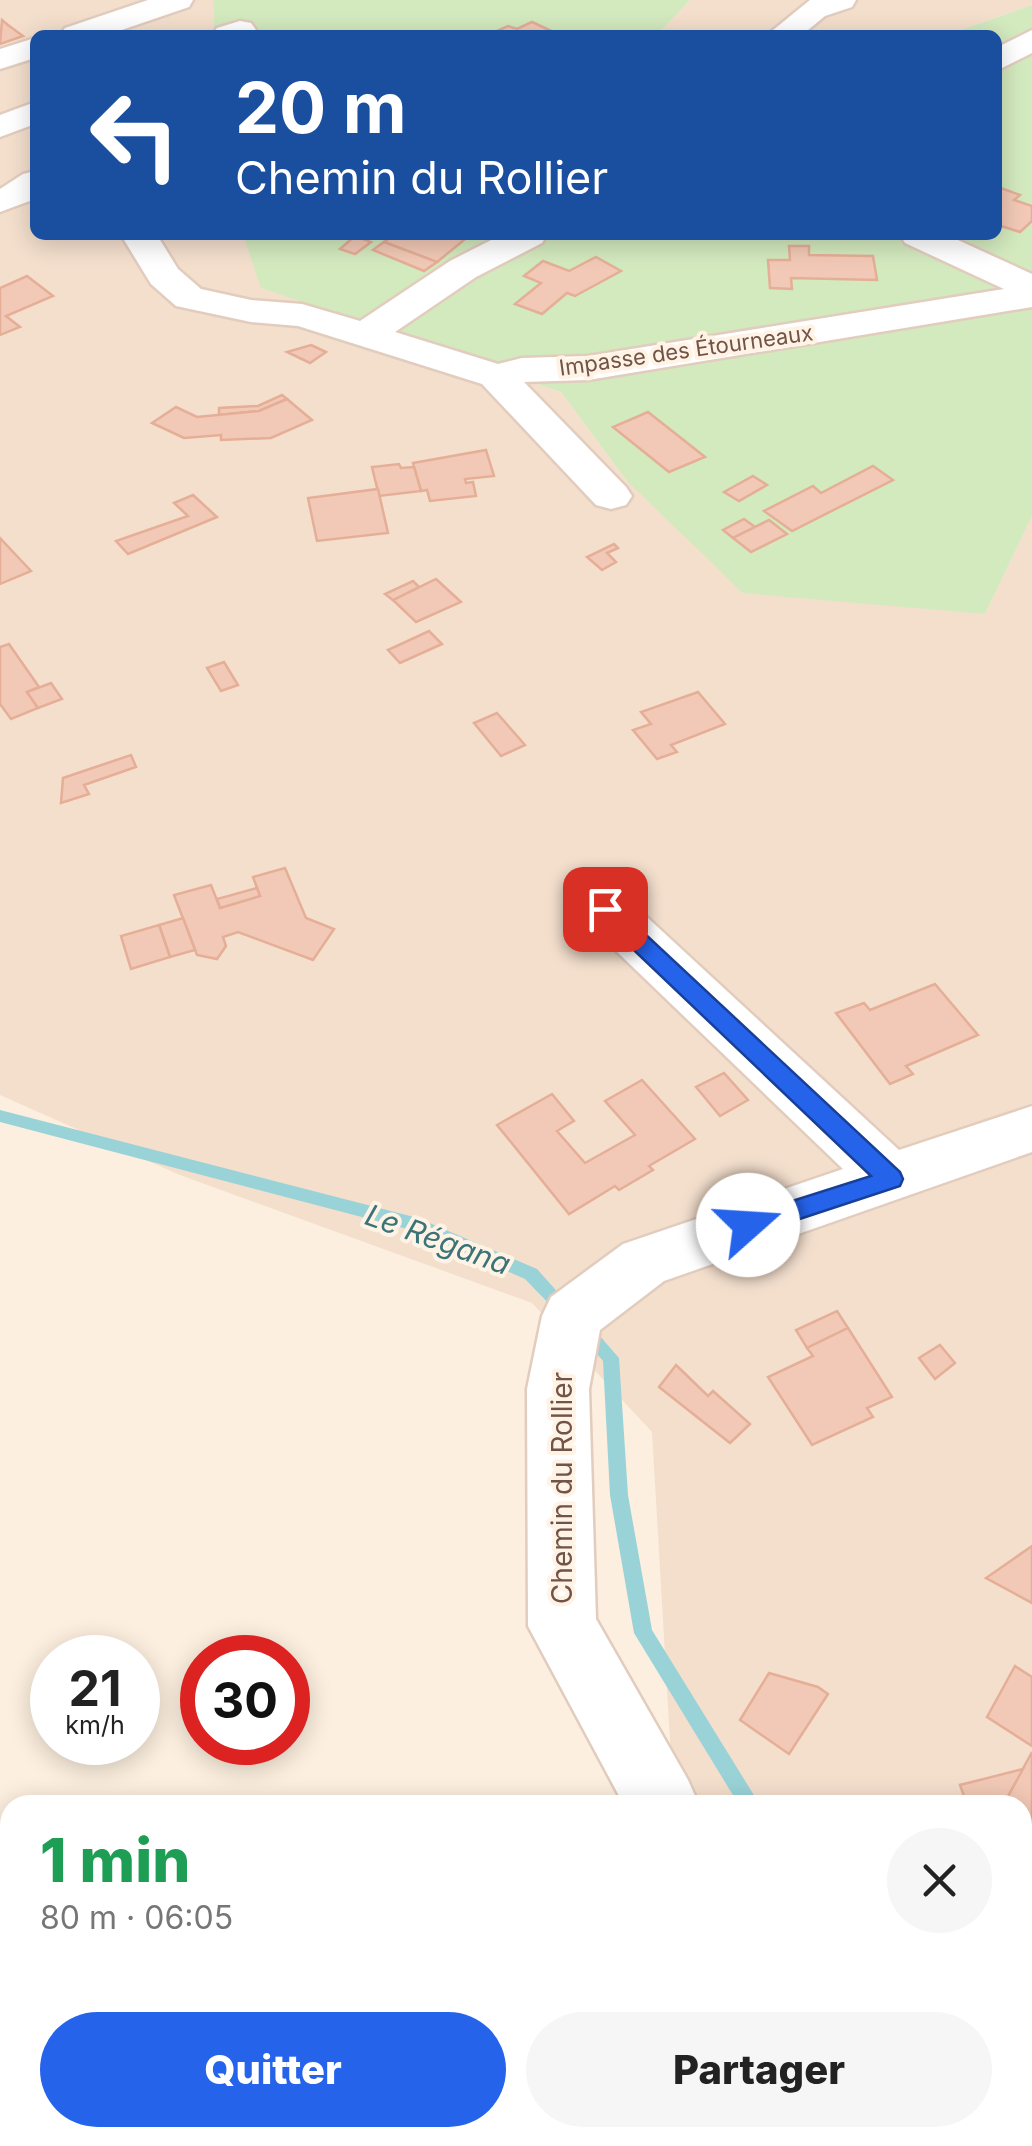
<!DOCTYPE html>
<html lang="fr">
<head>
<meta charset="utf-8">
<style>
	body { margin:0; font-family:Inter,sans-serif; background:#f6f6f6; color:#222; height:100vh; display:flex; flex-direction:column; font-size:38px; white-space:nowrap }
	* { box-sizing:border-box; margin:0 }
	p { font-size:32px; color:#767676 }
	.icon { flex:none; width:55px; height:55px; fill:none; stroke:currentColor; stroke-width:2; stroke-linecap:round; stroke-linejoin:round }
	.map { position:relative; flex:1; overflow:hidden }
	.side { position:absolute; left:0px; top:1795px; width:1032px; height:352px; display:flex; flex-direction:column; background:#fff; border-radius:30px 30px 0 0; box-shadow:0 5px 25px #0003 }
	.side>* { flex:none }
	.top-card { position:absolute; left:30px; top:30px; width:972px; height:210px; border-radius:15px; box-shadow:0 5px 25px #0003; background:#1a4fa0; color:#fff; overflow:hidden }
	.speed { position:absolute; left:30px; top:1635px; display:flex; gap:20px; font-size:50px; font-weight:700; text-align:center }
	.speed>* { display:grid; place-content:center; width:130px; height:130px; border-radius:50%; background:#fff; box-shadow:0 5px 25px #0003; line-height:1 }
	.speed small { font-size:25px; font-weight:400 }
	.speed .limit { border:15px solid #d22; background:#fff; color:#111 }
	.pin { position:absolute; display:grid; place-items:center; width:85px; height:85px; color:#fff; margin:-42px; border-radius:20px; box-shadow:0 5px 15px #0006 }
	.me { position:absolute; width:110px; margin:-55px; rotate:71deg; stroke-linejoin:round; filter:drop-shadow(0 0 8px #0008) }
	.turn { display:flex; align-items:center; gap:35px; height:210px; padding:0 40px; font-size:45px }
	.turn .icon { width:130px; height:130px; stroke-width:2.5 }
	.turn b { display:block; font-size:70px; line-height:85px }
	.round { display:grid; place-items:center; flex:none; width:105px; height:105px; border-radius:52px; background:#f6f6f6 }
	.overview { display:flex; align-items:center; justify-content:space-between; height:170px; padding:0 40px }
	h1 { font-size:60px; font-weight:800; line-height:75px; color:#1e9e55 }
	.action { display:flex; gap:20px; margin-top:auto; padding:20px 40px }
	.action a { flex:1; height:115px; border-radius:60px; background:#2563eb; color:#fff; font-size:40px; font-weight:800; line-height:115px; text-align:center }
	.action a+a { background:#f6f6f6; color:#222 }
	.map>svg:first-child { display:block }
	.residential { fill:#f4dfcd }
	.green { fill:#d3e9be }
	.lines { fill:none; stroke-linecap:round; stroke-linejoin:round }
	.stream { fill:#9ad3d7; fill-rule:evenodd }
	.building { fill:#f2c9b6; stroke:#e5ae97; stroke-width:2.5 }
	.minor-casing { stroke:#e2ccbe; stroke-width:5 }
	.minor { fill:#fff; fill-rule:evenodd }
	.route { fill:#2563eb; stroke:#184099; stroke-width:2.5 }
	.labels { text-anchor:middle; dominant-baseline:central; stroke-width:8; stroke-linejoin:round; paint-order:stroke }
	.far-street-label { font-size:22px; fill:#725347; stroke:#fff3e5 }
	.street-label { font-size:28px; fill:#725347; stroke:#fff3e5 }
	.water-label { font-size:30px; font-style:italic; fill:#3b7378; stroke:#fff3e5 }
</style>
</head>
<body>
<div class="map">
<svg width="1032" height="2146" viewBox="0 0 1032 2146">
	<rect width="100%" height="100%" fill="#fcefdf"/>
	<g class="residential">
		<path d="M0,0H213L214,35H35V235H243L262,288L561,392L627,481L985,614L1032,516V2146H1011L1003,2138H1022V1805H700L672,1775L652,1432L532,1303L180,1175L0,1095Z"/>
		<path d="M690,0H1032V5L946,35H657Z"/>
	</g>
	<g class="green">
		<path d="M213,0H690L657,35H214Z"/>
		<path d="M1032,5V516L985,614L743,593L627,481L561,392L261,288L243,235H998V35H946Z"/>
	</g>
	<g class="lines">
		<g class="stream">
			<path d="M0,1110L418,1218L537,1269L572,1308L570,1313L564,1315L558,1313L525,1279L415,1231L0,1122Z"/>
			<path d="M586,1325L592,1327L619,1358L628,1495L652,1630L760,1805H739L634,1633L610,1495L603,1361L578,1332L580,1327Z"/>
			<path d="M1022,2071L1032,2076V2101L1022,2096Z"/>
		</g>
	</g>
	<g class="building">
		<path d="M2,20L8,25L23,36L0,44Z"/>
		<path d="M532,22L560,35H488L508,26L517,29Z"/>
		<path d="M998,187L1020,195L1014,200L1032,206V221L1020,232L998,225Z"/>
		<path d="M394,235H450L464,240L437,262L384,242Z"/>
		<path d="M355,236L371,242L355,254L340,249Z"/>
		<path d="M384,242L437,262L424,271L373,250Z"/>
		<path d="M789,246H809V255L873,256L877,280L791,278L792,289L770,288L768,260H790Z"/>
		<path d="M596,257L621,271L575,296L567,293L542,314L515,304L541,283L524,276L543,261L569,271Z"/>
		<path d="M27,276L53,296L6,316L20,327L0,335V288Z"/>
		<path d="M311,345L326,352L310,363L287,352Z"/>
		<path d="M282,395L287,399L259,411L219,415V408L258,406Z"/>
		<path d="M287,399L312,420L271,438L221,440V435L184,438L152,423L176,407L197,417L259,411Z"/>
		<path d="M648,412L705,457L669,472L613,427Z"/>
		<path d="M486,450L494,476L465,479L466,483L473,482L476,496L430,501L427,490L421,491L413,463Z"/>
		<path d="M399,464L401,468L414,467L421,491L379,496L372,467Z"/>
		<path d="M873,466L893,480L792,531L764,511L813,486L821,493Z"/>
		<path d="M753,476L767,485L739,501L724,492Z"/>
		<path d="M378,489L388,533L317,541L308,498Z"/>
		<path d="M193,495L217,517L128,554L116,541L188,516L174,503Z"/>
		<path d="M744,519L755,527L733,538L723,530Z"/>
		<path d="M769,520L787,534L751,552L733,538Z"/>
		<path d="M0,538L31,571L0,584Z"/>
		<path d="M614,544L618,548L607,553L616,562L602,570L587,557Z"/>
		<path d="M436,579L461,602L416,622L393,600Z"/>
		<path d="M413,581L419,587L393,600L385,594Z"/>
		<path d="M429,631L442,644L400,663L388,650Z"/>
		<path d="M9,644L39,687L27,692L38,708L11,719L0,704V647Z"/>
		<path d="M224,662L238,685L221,691L207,668Z"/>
		<path d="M51,683L62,699L38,708L27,692Z"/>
		<path d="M698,692L725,724L671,745L677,752L657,759L633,730L651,724L641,712Z"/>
		<path d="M497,713L525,745L501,756L474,723Z"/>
		<path d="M131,755L136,767L84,785L89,794L61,803L63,778Z"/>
		<path d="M285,868L306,918L334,929L313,960L238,932L223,937L226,946L217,959L197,955L174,895L211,885L220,908L260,896L253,877Z"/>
		<path d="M257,888L260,896L220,908L217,899Z"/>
		<path d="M183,918L195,950L170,957L159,925Z"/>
		<path d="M159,925L170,957L131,969L121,936Z"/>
		<path d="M935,984L978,1035L906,1066L913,1074L890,1084L836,1013L864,1003L870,1010Z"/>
		<path d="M724,1073L748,1100L720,1116L696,1087Z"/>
		<path d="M642,1080L695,1139L649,1166L653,1170L619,1190L615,1186L569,1214L497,1125L552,1094L574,1121L557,1131L585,1163L635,1135L605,1101Z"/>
		<path d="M837,1311L848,1328L807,1348L796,1330Z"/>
		<path d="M848,1328L892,1397L867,1408L873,1417L812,1445L768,1377L813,1356L807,1348Z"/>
		<path d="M940,1345L955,1363L935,1379L919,1358Z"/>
		<path d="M676,1365L708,1396L713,1391L750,1424L730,1443L659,1387Z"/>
		<path d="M1032,1546V1603L986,1578Z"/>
		<path d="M1015,1666L1032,1677V1746L987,1717Z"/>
		<path d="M769,1673L818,1687L828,1694L789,1754L740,1720Z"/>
		<path d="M1032,1752V1907L1022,1899V1805H1003Z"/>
		<path d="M1023,1769L1003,1805H967L960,1785Z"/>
		<path d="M1022,1977L1032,1984V2010L1022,2003Z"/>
	</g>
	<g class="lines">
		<defs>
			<g id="minor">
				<path d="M148,0H193L189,7L107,35H60L65,28Z"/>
				<path d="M810,0H856L852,7L825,16L802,35H767Z"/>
				<path d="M240,21L251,23L256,30L252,35H212L217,28Z"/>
				<path d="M1032,30V53L998,70V47Z"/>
				<path d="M35,38V58L0,69V49Z"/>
				<path d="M35,102V124L0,137V115Z"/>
				<path d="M35,171V199L0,212V189L23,174Z"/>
				<path d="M121,235H157L178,269L201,289L251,300L302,304L360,321L450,261L501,235H547L542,243L476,277L395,332L498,364L522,358L588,356L1004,289L905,243L900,235H947L1032,274V307L588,380L524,382L626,487L632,496L626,505L611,509L596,505L482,384L298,326L251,322L176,306L151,284Z"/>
				<path d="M605,890L623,895L899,1150L1032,1106V1152L664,1281L600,1330L589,1389L596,1619L688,1780L699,1805H624L528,1626L527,1389L542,1316L551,1297L623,1244L843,1169L587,923L579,909L587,895Z"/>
				<path d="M899,2138H981L985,2146H902Z"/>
			</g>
		</defs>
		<use href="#minor" class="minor-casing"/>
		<use href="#minor" class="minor"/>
	</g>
	<path class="route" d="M605,901L612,903L900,1172L903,1179L900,1186L748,1236L739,1233L735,1225L739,1218L871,1176L597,915L594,909Z"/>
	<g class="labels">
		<g class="far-street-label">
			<text transform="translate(686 350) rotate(-8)">Impasse des Étourneaux</text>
		</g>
		<g class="street-label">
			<text transform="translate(562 1488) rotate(-90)">Chemin du Rollier</text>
		</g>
		<g class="water-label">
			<text transform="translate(438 1239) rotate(20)">Le Régana</text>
		</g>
	</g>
</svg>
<div class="speed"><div>21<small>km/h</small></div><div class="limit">30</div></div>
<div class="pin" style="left:605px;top:909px;background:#d93025"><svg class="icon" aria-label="arrive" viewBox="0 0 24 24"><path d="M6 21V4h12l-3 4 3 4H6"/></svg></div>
<svg class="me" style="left:748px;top:1225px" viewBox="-20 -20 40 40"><circle r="19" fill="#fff"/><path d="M0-13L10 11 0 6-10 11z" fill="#2563eb"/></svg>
<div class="top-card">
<div class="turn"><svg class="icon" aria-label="left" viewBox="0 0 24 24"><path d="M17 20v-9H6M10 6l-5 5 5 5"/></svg><div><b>20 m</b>Chemin du Rollier</div></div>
</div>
<section class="side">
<div class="overview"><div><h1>1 min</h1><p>80 m · 06:05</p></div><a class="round"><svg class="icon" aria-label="close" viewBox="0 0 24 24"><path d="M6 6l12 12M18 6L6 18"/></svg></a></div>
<div class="action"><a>Quitter</a><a>Partager</a></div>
</section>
</div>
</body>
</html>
